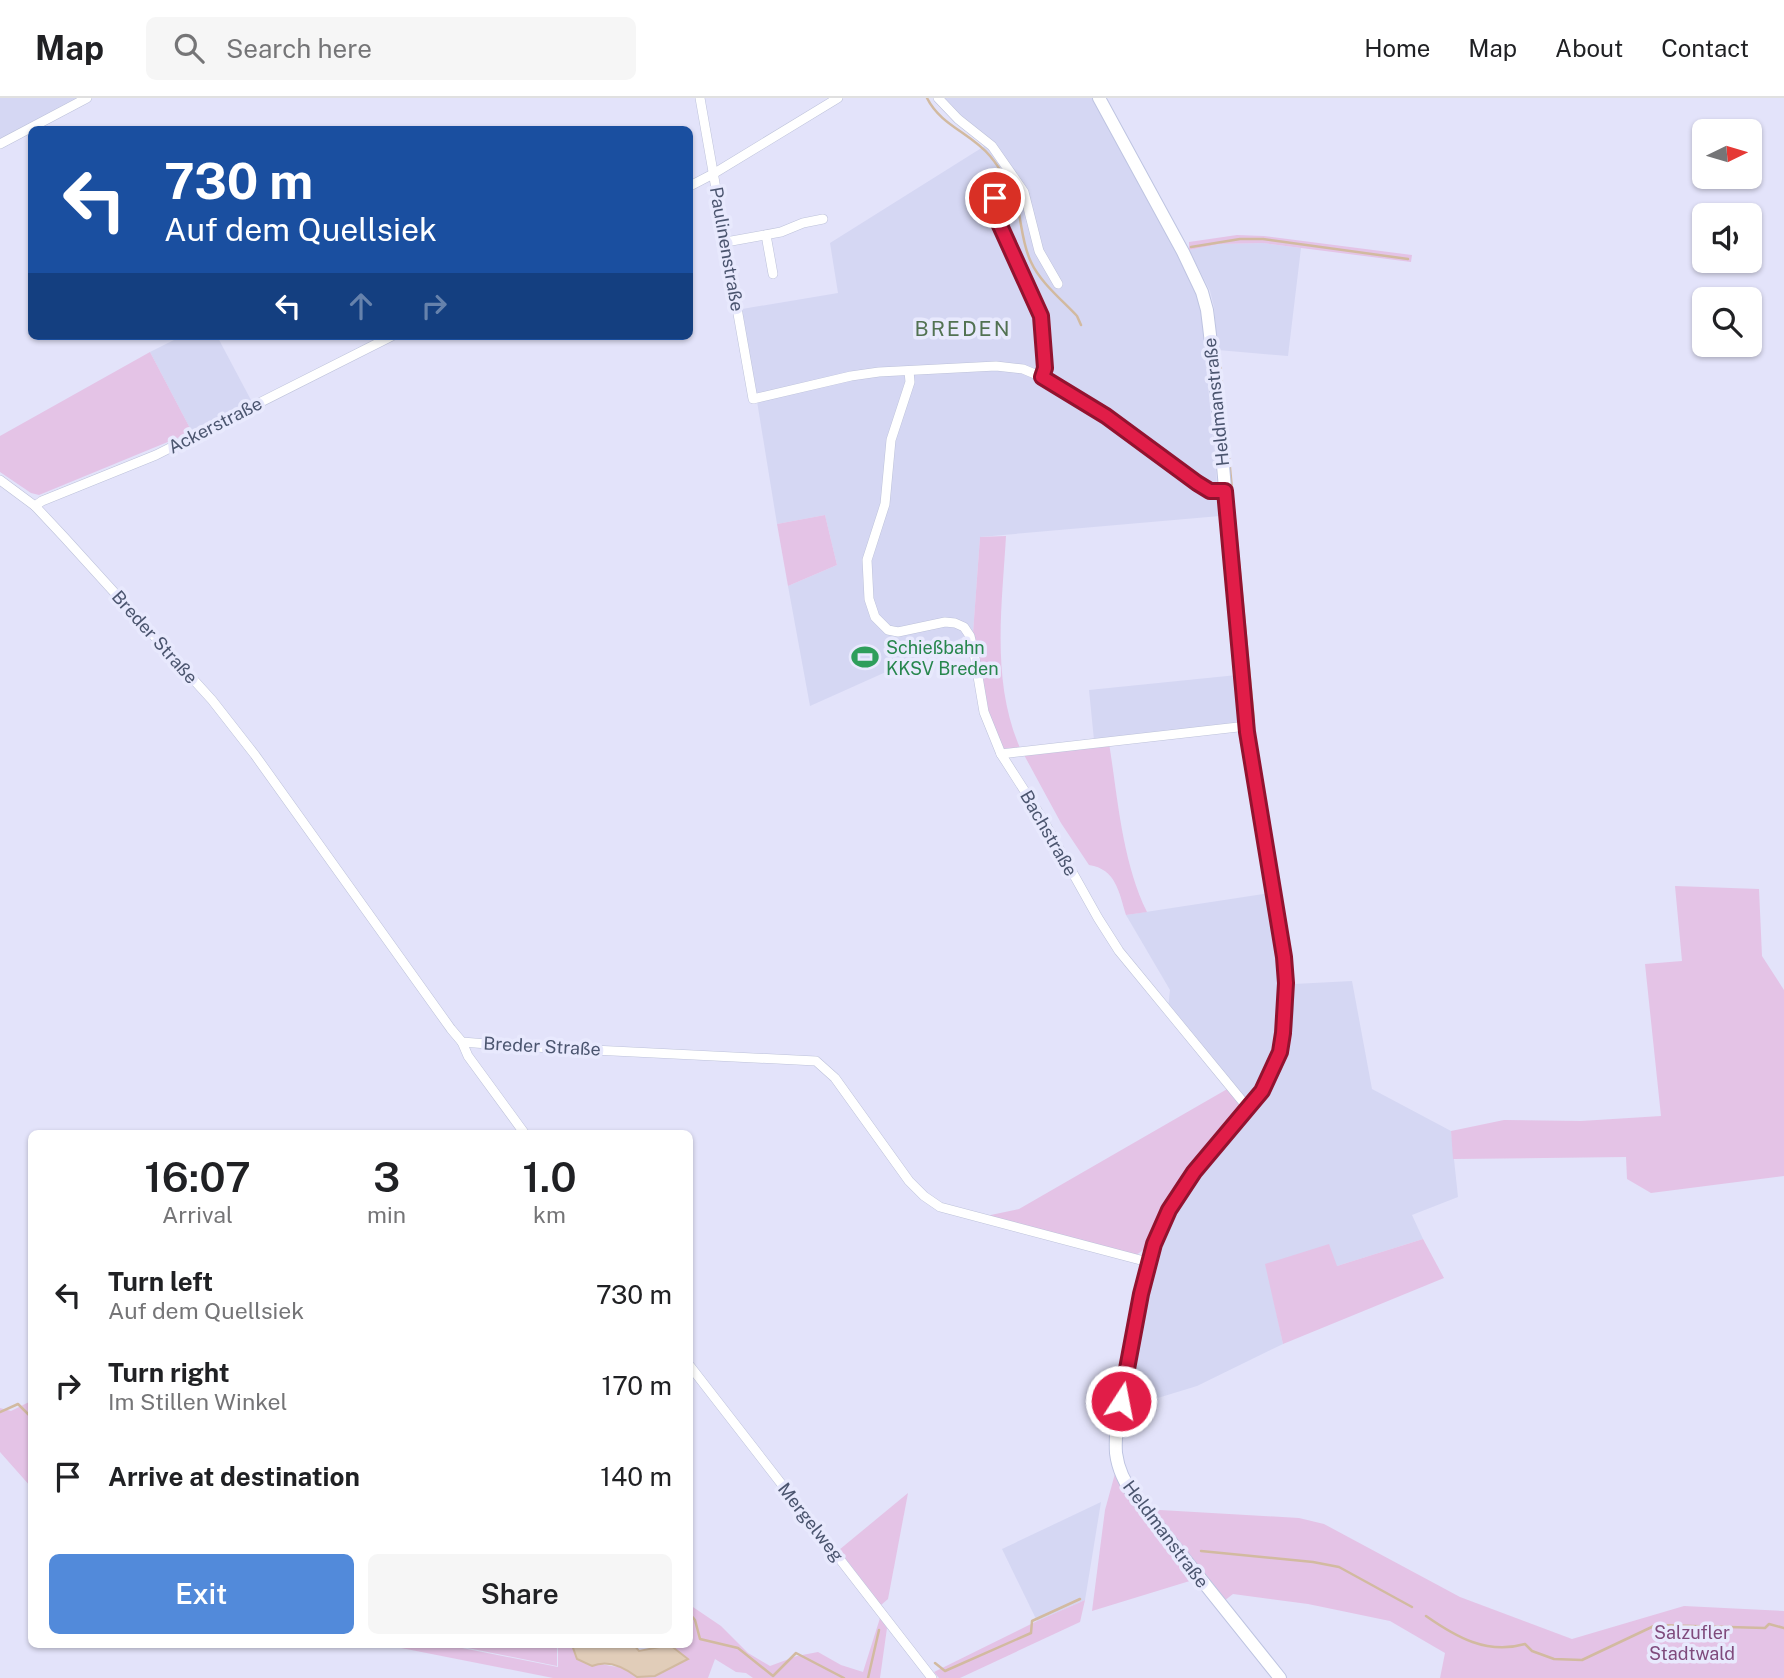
<!DOCTYPE html>
<html lang="en">
<head>
<meta charset="utf-8">
<style>
	body { margin:0; font-family:"Public Sans",sans-serif; background:#f6f6f6; color:#202124; height:100vh; display:flex; flex-direction:column; font-size:26px; white-space:nowrap }
	* { box-sizing:border-box; margin:0 }
	p { font-size:23px; color:#757577 }
	.icon { flex:none; width:38px; height:38px; fill:none; stroke:currentColor; stroke-width:2; stroke-linecap:round; stroke-linejoin:round }
	.map { position:relative; flex:1; overflow:hidden }
	.drawer { position:absolute; left:28px; top:1032px; width:665px; height:518px; display:flex; flex-direction:column; background:#fff; border-radius:10px; box-shadow:0 2px 5px #0004 }
	.drawer>* { flex:none }
	.top-card { position:absolute; left:28px; top:28px; width:665px; height:214px; border-radius:10px; box-shadow:0 2px 5px #0004; background:#1a4fa0; color:#fff; overflow:hidden }
	.needle { width:46px; rotate:85deg }
	.tools { position:absolute; left:1692px; top:21px; display:grid; gap:14px }
	.tools a { display:grid; place-items:center; width:70px; height:70px; border-radius:10px; background:#fff; box-shadow:0 2px 5px #0004; font-size:35px }
	.pin { position:absolute; display:grid; place-items:center; width:60px; height:60px; color:#fff; margin:-30px; border:4px solid #fff; border-radius:50%; box-shadow:0 2px 7px #0007 }
	.me { position:absolute; width:77px; margin:-38px; rotate:11deg; stroke-linejoin:round; filter:drop-shadow(0 0 5px #0008) }
	.turn { display:flex; align-items:center; gap:24px; height:147px; padding:0 21px; font-size:32px }
	.turn .icon { width:91px; height:91px; stroke-width:2.5 }
	.turn b { display:block; font-size:49px; line-height:60px }
	.lanes { display:flex; align-items:center; height:66px; padding:0 21px; background:#0003; justify-content:center; gap:35px; direction:ltr }
	.lanes .off { opacity:.35 }
	.eta { display:flex; justify-content:space-evenly; align-items:center; height:119px; text-align:center }
	.eta b { font-size:42px; font-weight:600; line-height:49px }
	.action { display:flex; gap:14px; margin-top:auto; padding:14px 21px }
	.action a { flex:1; height:80px; border-radius:10px; background:#528ada; color:#fff; font-size:28px; font-weight:600; line-height:80px; text-align:center }
	.action a+a { background:#f6f6f6; color:#202124 }
	ul { padding:0; list-style:none }
	li { display:flex; align-items:center; gap:21px; height:91px; padding:0 21px }
	li div { flex:1 }
	li b { display:block; font-size:26px }
	li em { font-style:normal }
	header { display:flex; align-items:center; gap:42px; box-sizing:border-box; height:98px; padding:0 35px; background:#fff; border-bottom:2px solid #e0e0e0 }
	header strong { font-size:33px }
	nav { display:flex; gap:38px; margin-inline-start:auto; font-size:24px }
	.search { width:490px; height:63px; background:#f6f6f6; display:flex; align-items:center; gap:18px; box-sizing:border-box; padding:0 24px; border-radius:10px; color:#757577; font-size:26px }
	.map>svg:first-child { display:block }
	.residential { fill:#d5d7f3 }
	.green { fill:#e4c3e6 }
	.water { fill:#e1cdb9; stroke:#d2baa0; stroke-width:2 }
	.lines { fill:none; stroke-linecap:round; stroke-linejoin:round }
	.stream { stroke:#d2baa0; stroke-width:2.5 }
	.minor-casing { stroke:#bdc2da; stroke-width:10 }
	.secondary-casing { stroke:#bec4e1; stroke-width:14 }
	.minor { stroke:#fff; stroke-width:9 }
	.secondary { stroke:#fff; stroke-width:12 }
	.route-casing { stroke:#92132f; stroke-width:18 }
	.route { stroke:#e11d48; stroke-width:12 }
	.labels { text-anchor:middle; dominant-baseline:central; stroke-width:7; stroke-linejoin:round; paint-order:stroke }
	.street-label { font-size:18px; fill:#4b556f; stroke:#e8e9fd }
	.leisure-label { font-size:18px; fill:#27864d; stroke:#e8e9fd; text-anchor:start }
	.park-label { font-size:18px; fill:#7f4a7c; stroke:#e8e9fd }
	.quarter-label { font-size:21px; letter-spacing:2px; fill:#527252; stroke:#e8e9fd }
</style>
</head>
<body>
<header>
<strong>Map</strong>
<div class="search"><svg class="icon" aria-label="search" viewBox="0 0 24 24"><circle cx="10" cy="10" r="6"/><path d="M15 15l6 6"/></svg>Search here</div>
<nav><a>Home</a><a>Map</a><a>About</a><a>Contact</a></nav>
</header>
<div class="map">
<svg width="1784" height="1580" viewBox="0 0 1784 1580">
	<rect width="100%" height="100%" fill="#e3e3fa"/>
	<g class="residential">
		<path d="M0,0H79L0,42Z"/>
		<path d="M942,0H1092L1196,190L1201,210L1220,418L980,439L973,535L810,608L788,488L837,467L825,417L777,426L742,211L838,195L830,145L991,44Z"/>
		<path d="M1263,145L1301,150L1288,258L1218,252L1214,209L1210,193L1189,152L1220,146Z"/>
		<path d="M182,238H217L252,304L192,334L150,254Z"/>
		<path d="M1237,577L1242,625L1094,642L1089,592Z"/>
		<path d="M1270,795L1282,878L1278,879L1279,911L1276,937L1267,968L1256,989L1246,1001L1168,910L1170,892L1126,817Z"/>
		<path d="M1352,883L1372,991L1451,1033L1458,1099L1412,1117L1423,1141L1337,1168L1266,1166L1283,1246L1197,1288L1125,1310L1151,1165L1170,1116L1285,955L1291,931L1294,886Z"/>
		<path d="M1101,1404L1085,1502L1037,1523L1002,1451Z"/>
	</g>
	<g class="green">
		<path d="M1237,137L1264,138L1412,157L1411,164L1263,145L1220,146L1189,152V144Z"/>
		<path d="M150,254L192,334L39,397L31,395L0,374V338Z"/>
		<path d="M825,417L837,467L788,488L777,426Z"/>
		<path d="M1006,438C1002,508 991,583 1020,650L1002,651L988,616L973,535L980,439Z"/>
		<path d="M1109,645C1118,701 1122,763 1147,814L1126,817C1119,794 1116,771 1089,767L1061,725L1023,655Z"/>
		<path d="M1675,788L1759,791L1762,858L1784,892V1078L1651,1095L1627,1081L1626,1059L1453,1061L1451,1033L1504,1022L1581,1023L1661,1018L1645,866L1682,863Z"/>
		<path d="M1229,990L1241,1006V1013L1148,1149L1136,1157L986,1118L1019,1111Z"/>
		<path d="M1423,1141L1444,1180L1283,1246L1265,1166L1329,1146L1337,1168Z"/>
		<path d="M31,1303V1389L0,1354V1310L11,1313Z"/>
		<path d="M1116,1372L1133,1402L1193,1482L1092,1513L1105,1412Z"/>
		<path d="M908,1395L888,1501L881,1507L839,1452Z"/>
		<path d="M1160,1412L1299,1420L1324,1426L1460,1499L1572,1541L1684,1508L1784,1513V1580H1440L1445,1555L1390,1523L1308,1506L1233,1496L1224,1503L1150,1413Z"/>
		<path d="M1085,1502L1080,1524L960,1580H939L934,1574L1037,1523Z"/>
		<path d="M690,1507L721,1528L748,1555L770,1568L797,1558L818,1554L841,1567L863,1574L880,1520L887,1530L880,1580H753L746,1575L736,1574L715,1561L708,1580H553L386,1547H447L558,1569V1547C580,1547 582,1560 600,1565C619,1572 618,1564 637,1579L655,1578L687,1561L670,1547H690Z"/>
		<path d="M453,1547H557V1568Z"/>
	</g>
	<path class="water" d="M572,1547H634L639,1553L670,1547L688,1561L655,1578L637,1579C624,1569 608,1561 592,1568L577,1561Z"/>
	<g class="lines">
		<g class="stream">
			<path d="M927,0C941,28 971,35 990,58C1002,72 1013,94 1018,111C1022,129 1023,148 1031,164C1040,184 1062,202 1077,218L1081,227"/>
			<path d="M1191,149L1240,141H1263L1408,161"/>
			<path d="M1219,254L1254,623"/>
			<path d="M0,1314L18,1306L32,1320"/>
			<path d="M1201,1453L1313,1464L1339,1469L1412,1509"/>
			<path d="M690,1516L695,1522L700,1541L738,1550L773,1578L796,1555L844,1580"/>
			<path d="M1426,1518C1456,1539 1487,1557 1525,1546L1532,1553L1554,1561L1582,1562L1656,1527L1765,1530L1769,1526L1784,1530"/>
			<path d="M935,1565L945,1573L1031,1535L1032,1523L1080,1501"/>
			<path d="M868,1580L879,1532"/>
		</g>
		<defs>
			<g id="minor">
				<path d="M700,0L753,301L851,278L879,274L996,268L1023,271L1042,279L1106,318L1210,393H1225"/>
				<path d="M938,0L958,21L992,48L1024,94L1039,153L1058,186"/>
				<path d="M0,46L87,0"/>
				<path d="M690,88L713,76L838,0"/>
				<path d="M995,100L998,123L1042,218L1045,270L1042,279"/>
				<path d="M766,137L773,176"/>
				<path d="M726,144L781,134L803,125L823,121"/>
				<path d="M909,273L910,284L891,342L885,406L867,462L869,501L875,519L888,532L898,534L945,524L955,525L964,529L970,538L974,555L984,614L1001,656L1042,720L1098,820L1119,853L1248,1010"/>
				<path d="M0,382L35,408L64,439L212,602L255,657L451,931L462,944L513,948L816,963L835,980L909,1083L924,1098L940,1109L1148,1164"/>
				<path d="M35,408L42,403L156,357L392,238"/>
				<path d="M1001,656L1247,628"/>
				<path d="M462,944L468,958L525,1036"/>
				<path d="M690,1268L932,1580"/>
			</g>
			<path id="secondary" d="M1099,0L1183,154L1202,194L1207,212C1225,352 1231,494 1247,634C1253,688 1265,741 1274,794C1283,846 1295,903 1280,955C1263,1013 1198,1058 1169,1112C1145,1157 1140,1207 1130,1256C1124,1288 1114,1322 1116,1355C1118,1372 1125,1386 1136,1400L1280,1580"/>
		</defs>
		<use href="#minor" class="minor-casing"/>
		<use href="#secondary" class="secondary-casing"/>
		<use href="#minor" class="minor"/>
		<use href="#secondary" class="secondary"/>
	</g>
	<g class="lines">
		<defs>
			<path id="route" d="M995,100L998,123L1041,218L1045,270L1042,279L1106,318L1197,385L1210,393H1225L1247,634L1284,859L1286,885L1283,935L1280,954L1262,993L1194,1074L1169,1112L1154,1146L1141,1196L1121,1303"/>
		</defs>
		<use href="#route" class="route-casing"/>
		<use href="#route" class="route"/>
	</g>
	<defs>
		<symbol id="stadium-bare" viewBox="-9 -9 18 18"><path d="M0-5a6.5 5 0 1 0 0 10a6.5 5 0 1 0 0-10ZM-3.5-1.8h7v3.6h-7Z" fill="#2e9e5b" stroke="#e8e9fd" stroke-width="2.5" paint-order="stroke"/></symbol>
	</defs>
	<g fill-rule="evenodd">
		<use href="#stadium-bare" x="846" y="540" width="38" height="38"/>
	</g>
	<g class="labels">
		<g class="street-label">
			<text transform="translate(727 151) rotate(80)">Paulinenstraße</text>
			<text transform="translate(1216 304) rotate(-96)">Heldmanstraße</text>
			<text transform="translate(215 327) rotate(-27)">Ackerstraße</text>
			<text transform="translate(155 539) rotate(48)">Breder Straße</text>
			<text transform="translate(1049 735) rotate(60)">Bachstraße</text>
			<text transform="translate(542 948) rotate(3)">Breder Straße</text>
			<text transform="translate(811 1424) rotate(52)">Mergelweg</text>
			<text transform="translate(1166 1436) rotate(53)">Heldmanstraße</text>
		</g>
		<g class="leisure-label">
			<text x="886" y="549">Schießbahn<tspan x="886" dy="21">KKSV Breden</tspan></text>
		</g>
		<g class="park-label">
			<text x="1692" y="1534">Salzufler<tspan x="1692" dy="21">Stadtwald</tspan></text>
		</g>
		<g class="quarter-label">
			<text x="963" y="230">BREDEN</text>
		</g>
	</g>
</svg>
<div class="tools">
<a><svg class="needle" viewBox="-14 -14 28 28"><path d="M0-13l5 13h-10z" fill="#e53935"/><path d="M0 13l5-13h-10z" fill="#757577"/></svg></a>
<a><svg class="icon" aria-label="sound" viewBox="0 0 24 24"><path d="M4 9h4l5-4v14l-5-4H4zM17 9q2 3 0 6"/></svg></a>
<a><svg class="icon" aria-label="search" viewBox="0 0 24 24"><circle cx="10" cy="10" r="6"/><path d="M15 15l6 6"/></svg></a>
</div>
<div class="pin" style="left:995px;top:100px;background:#d93025"><svg class="icon" aria-label="arrive" viewBox="0 0 24 24"><path d="M6 21V4h12l-3 4 3 4H6"/></svg></div>
<svg class="me" style="left:1121px;top:1303px" viewBox="-20 -20 40 40"><circle r="17" fill="#e11d48" stroke="#fff" stroke-width="3"/><path d="M0-11L8 9 0 5-8 9z" fill="#fff"/></svg>
<div class="top-card">
<div class="turn"><svg class="icon" aria-label="left" viewBox="0 0 24 24"><path d="M17 20v-9H6M10 6l-5 5 5 5"/></svg><div><b>730 m</b>Auf dem Quellsiek</div></div>
<div class="lanes"><svg class="icon" aria-label="left" viewBox="0 0 24 24"><path d="M17 20v-9H6M10 6l-5 5 5 5"/></svg><svg class="icon off" aria-label="ahead" viewBox="0 0 24 24"><path d="M12 20V5M6 11l6-6 6 6"/></svg><svg class="icon off" aria-label="right" viewBox="0 0 24 24"><path d="M7 20v-9h11M14 6l5 5-5 5"/></svg></div>
</div>
<section class="drawer">
<div class="eta">
<div><b>16:07</b><p>Arrival</p></div>
<div><b>3</b><p>min</p></div>
<div><b>1.0</b><p>km</p></div>
</div>
<ul>
<li><svg class="icon" aria-label="left" viewBox="0 0 24 24"><path d="M17 20v-9H6M10 6l-5 5 5 5"/></svg><div><b>Turn left</b><p>Auf dem Quellsiek</p></div><em>730 m</em></li>
<li><svg class="icon" aria-label="right" viewBox="0 0 24 24"><path d="M7 20v-9h11M14 6l5 5-5 5"/></svg><div><b>Turn right</b><p>Im Stillen Winkel</p></div><em>170 m</em></li>
<li><svg class="icon" aria-label="arrive" viewBox="0 0 24 24"><path d="M6 21V4h12l-3 4 3 4H6"/></svg><div><b>Arrive at destination</b></div><em>140 m</em></li>
</ul>
<div class="action"><a>Exit</a><a>Share</a></div>
</section>
</div>
</body>
</html>
